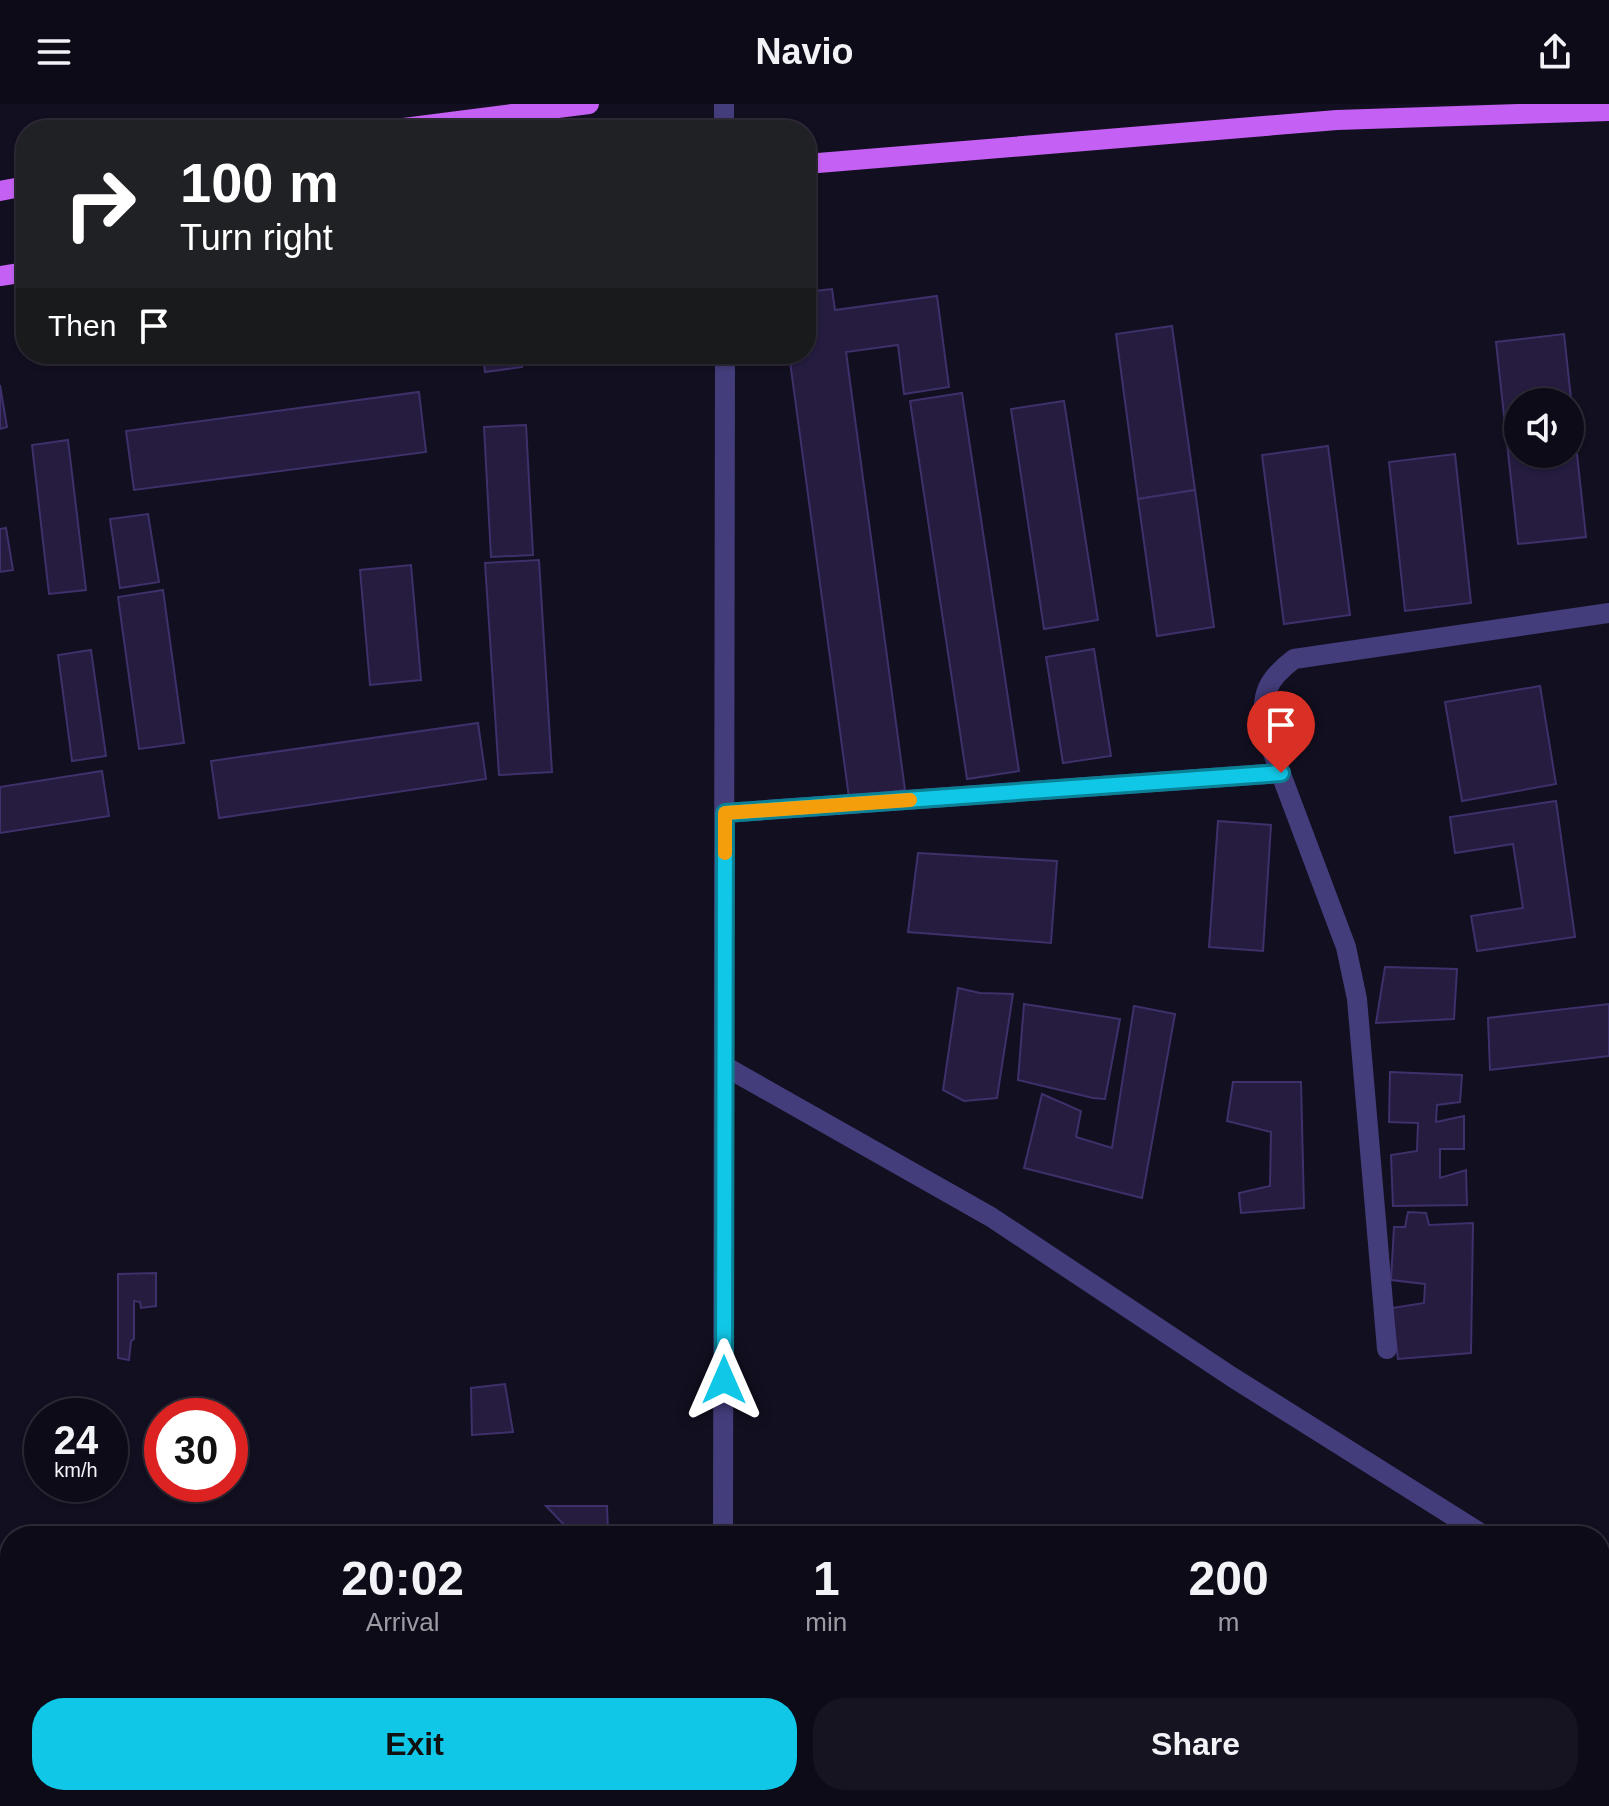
<!DOCTYPE html>
<html lang="en">
<head>
<meta charset="utf-8">
<style>
	body { margin:0; font-family:Arial,sans-serif; background:#171421; color:#f1f3f6; height:100vh; display:flex; flex-direction:column; font-size:30px; white-space:nowrap }
	* { box-sizing:border-box; margin:0 }
	p { font-size:26px; color:#9b9ba2 }
	.icon { flex:none; width:44px; height:44px; fill:none; stroke:currentColor; stroke-width:2; stroke-linecap:round; stroke-linejoin:round }
	.map { position:relative; flex:1; overflow:hidden }
	.sheet { position:absolute; left:0px; top:1422px; width:1610px; height:280px; display:flex; flex-direction:column; background:#0e0b18; border-radius:32px 32px 0 0; box-shadow:0 2px 6px #0004,0 0 0 2px #2e2b37 }
	.sheet>* { flex:none }
	.top-card { position:absolute; left:16px; top:16px; width:800px; height:244px; border-radius:32px; box-shadow:0 2px 6px #0004,0 0 0 2px #2e2b37; background:#202124; color:#fff; overflow:hidden }
	.tools { position:absolute; left:1504px; top:284px; display:grid; gap:16px }
	.tools a { display:grid; place-items:center; width:80px; height:80px; border-radius:50%; background:#0e0b18; box-shadow:0 2px 6px #0004,0 0 0 2px #2e2b37; font-size:40px }
	.speed { position:absolute; left:24px; top:1294px; display:flex; gap:16px; font-size:40px; font-weight:700; text-align:center }
	.speed>* { display:grid; place-content:center; width:104px; height:104px; border-radius:50%; background:#0e0b18; box-shadow:0 2px 6px #0004,0 0 0 2px #2e2b37; line-height:1 }
	.speed small { font-size:20px; font-weight:400 }
	.speed .limit { border:12px solid #d22; background:#fff; color:#111 }
	.pin { position:absolute; display:grid; place-items:center; width:68px; height:68px; color:#fff; margin:-82px -34px; border-radius:50% 50% 50% 0; rotate:-45deg; box-shadow:0 0 8px #0007 }
	.pin .icon { rotate:45deg }
	.me { position:absolute; width:88px; margin:-44px; rotate:0deg; stroke-linejoin:round; filter:drop-shadow(0 0 6px #0008) }
	.turn { display:flex; align-items:center; gap:28px; height:168px; padding:0 32px; font-size:36px }
	.turn .icon { width:104px; height:104px; stroke-width:2.5 }
	.turn b { display:block; font-size:56px; line-height:68px }
	.then { display:flex; align-items:center; height:76px; padding:0 32px; background:#0003; gap:16px; font-size:30px }
	.eta { display:flex; justify-content:space-evenly; align-items:center; height:136px; text-align:center }
	.eta b { font-size:48px; font-weight:700; line-height:56px }
	.primary-button { display:flex; gap:16px; margin-top:auto; padding:16px 32px }
	.primary-button a { flex:1; height:92px; border-radius:32px; background:#11c7e7; color:#111; font-size:32px; font-weight:700; line-height:92px; text-align:center }
	.primary-button a+a { background:#171421; color:#f1f3f6 }
	header { display:flex; justify-content:space-between; align-items:center; height:104px; padding:0 32px; background:#0e0b18; font-size:36px; font-weight:700 }
	.map>svg:first-child { display:block }
	.building { fill:#251c3f; stroke:#3e306a; stroke-width:2; fill-rule:evenodd }
	.lines { fill:none; stroke-linecap:round; stroke-linejoin:round }
	.minor { stroke:#433d7b; stroke-width:20 }
	.primary { stroke:#c460f3; stroke-width:20 }
	.route-casing { stroke:#0b8196; stroke-width:20 }
	.route { stroke:#11c7e7; stroke-width:14 }
	.slow { stroke:#f59e0b; stroke-width:14 }
</style>
</head>
<body>
<header><svg class="icon" aria-label="menu" viewBox="0 0 24 24"><path d="M4 6h16M4 12h16M4 18h16"/></svg>Navio<svg class="icon" aria-label="share" viewBox="0 0 24 24"><path d="M12 15V3M7 8l5-5 5 5M5 13v7h14v-7"/></svg></header>
<div class="map">
<svg width="1609" height="1702" viewBox="0 0 1609 1702">
	<rect width="100%" height="100%" fill="#120f20"/>
	<g class="building">
		<path d="M832,185L835,206L937,192L949,283L904,290L898,241L846,248L905,686L849,694L789,250H806V188Z"/>
		<path d="M1172,222L1195,386L1138,395L1116,230Z"/>
		<path d="M1564,230L1586,433L1518,440L1496,238ZM1518,298H1570V350H1518Z"/>
		<path d="M483,250H521L522,263L485,268Z"/>
		<path d="M0,281L7,323L0,325Z"/>
		<path d="M419,288L426,348L134,386L126,327Z"/>
		<path d="M962,289L1019,667L967,675L910,297Z"/>
		<path d="M1064,297L1098,516L1044,525L1011,305Z"/>
		<path d="M526,321L533,451L491,453L484,323Z"/>
		<path d="M68,336L86,486L49,490L32,341Z"/>
		<path d="M1328,342L1350,511L1284,520L1262,351Z"/>
		<path d="M1455,350L1471,499L1405,507L1389,358Z"/>
		<path d="M1195,386L1214,523L1157,532L1138,395Z"/>
		<path d="M148,410L159,478L120,484L110,415Z"/>
		<path d="M6,424L13,466L0,468V425Z"/>
		<path d="M539,456L552,668L499,671L485,459Z"/>
		<path d="M411,461L421,576L370,581L360,466Z"/>
		<path d="M163,486L184,639L139,645L118,493Z"/>
		<path d="M1094,545L1111,652L1063,659L1046,553Z"/>
		<path d="M91,546L106,652L72,657L58,551Z"/>
		<path d="M1540,582L1556,680L1462,697L1445,598Z"/>
		<path d="M478,619L486,675L219,714L211,657Z"/>
		<path d="M102,667L109,712L0,729V683Z"/>
		<path d="M1556,697L1575,833L1477,847L1471,812L1523,804L1513,740L1455,749L1450,713Z"/>
		<path d="M1218,717L1271,721L1263,847L1209,843Z"/>
		<path d="M918,749L1057,757L1051,839L908,828Z"/>
		<path d="M1385,863L1457,865L1454,915L1376,919Z"/>
		<path d="M958,884L980,889L1013,890L997,994L964,997L943,986Z"/>
		<path d="M1024,900L1120,915L1105,995L1093,994L1018,976Z"/>
		<path d="M1609,900V952L1490,966L1488,914Z"/>
		<path d="M1134,902L1175,910L1142,1094L1024,1064L1042,990L1081,1007L1076,1033L1112,1044Z"/>
		<path d="M1390,968L1462,971L1460,998L1437,1001L1436,1018L1464,1012V1045H1440V1074L1466,1066L1467,1101L1393,1102L1391,1051L1417,1047L1418,1019L1389,1018Z"/>
		<path d="M1233,978H1301L1304,1104L1241,1109L1239,1089L1270,1082L1271,1028L1227,1017Z"/>
		<path d="M1408,1108L1426,1109L1429,1121L1473,1119L1471,1249L1398,1255L1392,1204L1424,1199L1425,1180L1391,1176L1394,1123H1405Z"/>
		<path d="M156,1169V1202L141,1204L140,1198L134,1197V1235L131,1237L129,1256L118,1254V1170Z"/>
		<path d="M505,1280L513,1328L472,1331L471,1284Z"/>
		<path d="M546,1402H607L608,1429L571,1428Z"/>
		<rect x="911" y="1692" width="135" height="10"/>
	</g>
	<g class="lines">
		<g class="minor">
			<path d="M724,0V26"/>
			<path d="M725,709L1281,669"/>
			<path d="M726,963L991,1113L1232,1273L1485,1432"/>
			<path d="M1387,1245L1357,895L1346,843L1264,625C1262,590 1265,577 1294,555L1609,509"/>
			<path d="M723,1432L725,250"/>
			<path d="M1600,1506L1609,1513"/>
			<path d="M723,1702V1692"/>
		</g>
		<g class="primary">
			<path d="M388,26L589,0"/>
			<path d="M806,60L1337,16L1609,7"/>
			<path d="M0,87L26,82"/>
			<path d="M0,172L26,168"/>
		</g>
	</g>
	<g class="lines">
		<defs>
			<path id="route" d="M724,1276L725,709L1281,669"/>
		</defs>
		<use href="#route" class="route-casing"/>
		<use href="#route" class="route"/>
		<path class="slow" d="M725,749V709L910,696"/>
	</g>
</svg>
<div class="tools">
<a><svg class="icon" aria-label="sound" viewBox="0 0 24 24"><path d="M4 9h4l5-4v14l-5-4H4zM17 9q2 3 0 6"/></svg></a>
</div>
<div class="speed"><div>24<small>km/h</small></div><div class="limit">30</div></div>
<div class="pin" style="left:1281px;top:669px;background:#d93025"><svg class="icon" aria-label="arrive" viewBox="0 0 24 24"><path d="M6 21V4h12l-3 4 3 4H6"/></svg></div>
<svg class="me" style="left:724px;top:1276px" viewBox="-20 -20 40 40"><path d="M0-17L14 15 0 8-14 15z" fill="#11c7e7" stroke="#fff" stroke-width="4"/></svg>
<div class="top-card">
<div class="turn"><svg class="icon" aria-label="right" viewBox="0 0 24 24"><path d="M7 20v-9h11M14 6l5 5-5 5"/></svg><div><b>100 m</b>Turn right</div></div>
<div class="then">Then<svg class="icon" aria-label="arrive" viewBox="0 0 24 24"><path d="M6 21V4h12l-3 4 3 4H6"/></svg></div>
</div>
<section class="sheet">
<div class="eta">
<div><b>20:02</b><p>Arrival</p></div>
<div><b>1</b><p>min</p></div>
<div><b>200</b><p>m</p></div>
</div>
<div class="primary-button"><a>Exit</a><a>Share</a></div>
</section>
</div>
</body>
</html>
